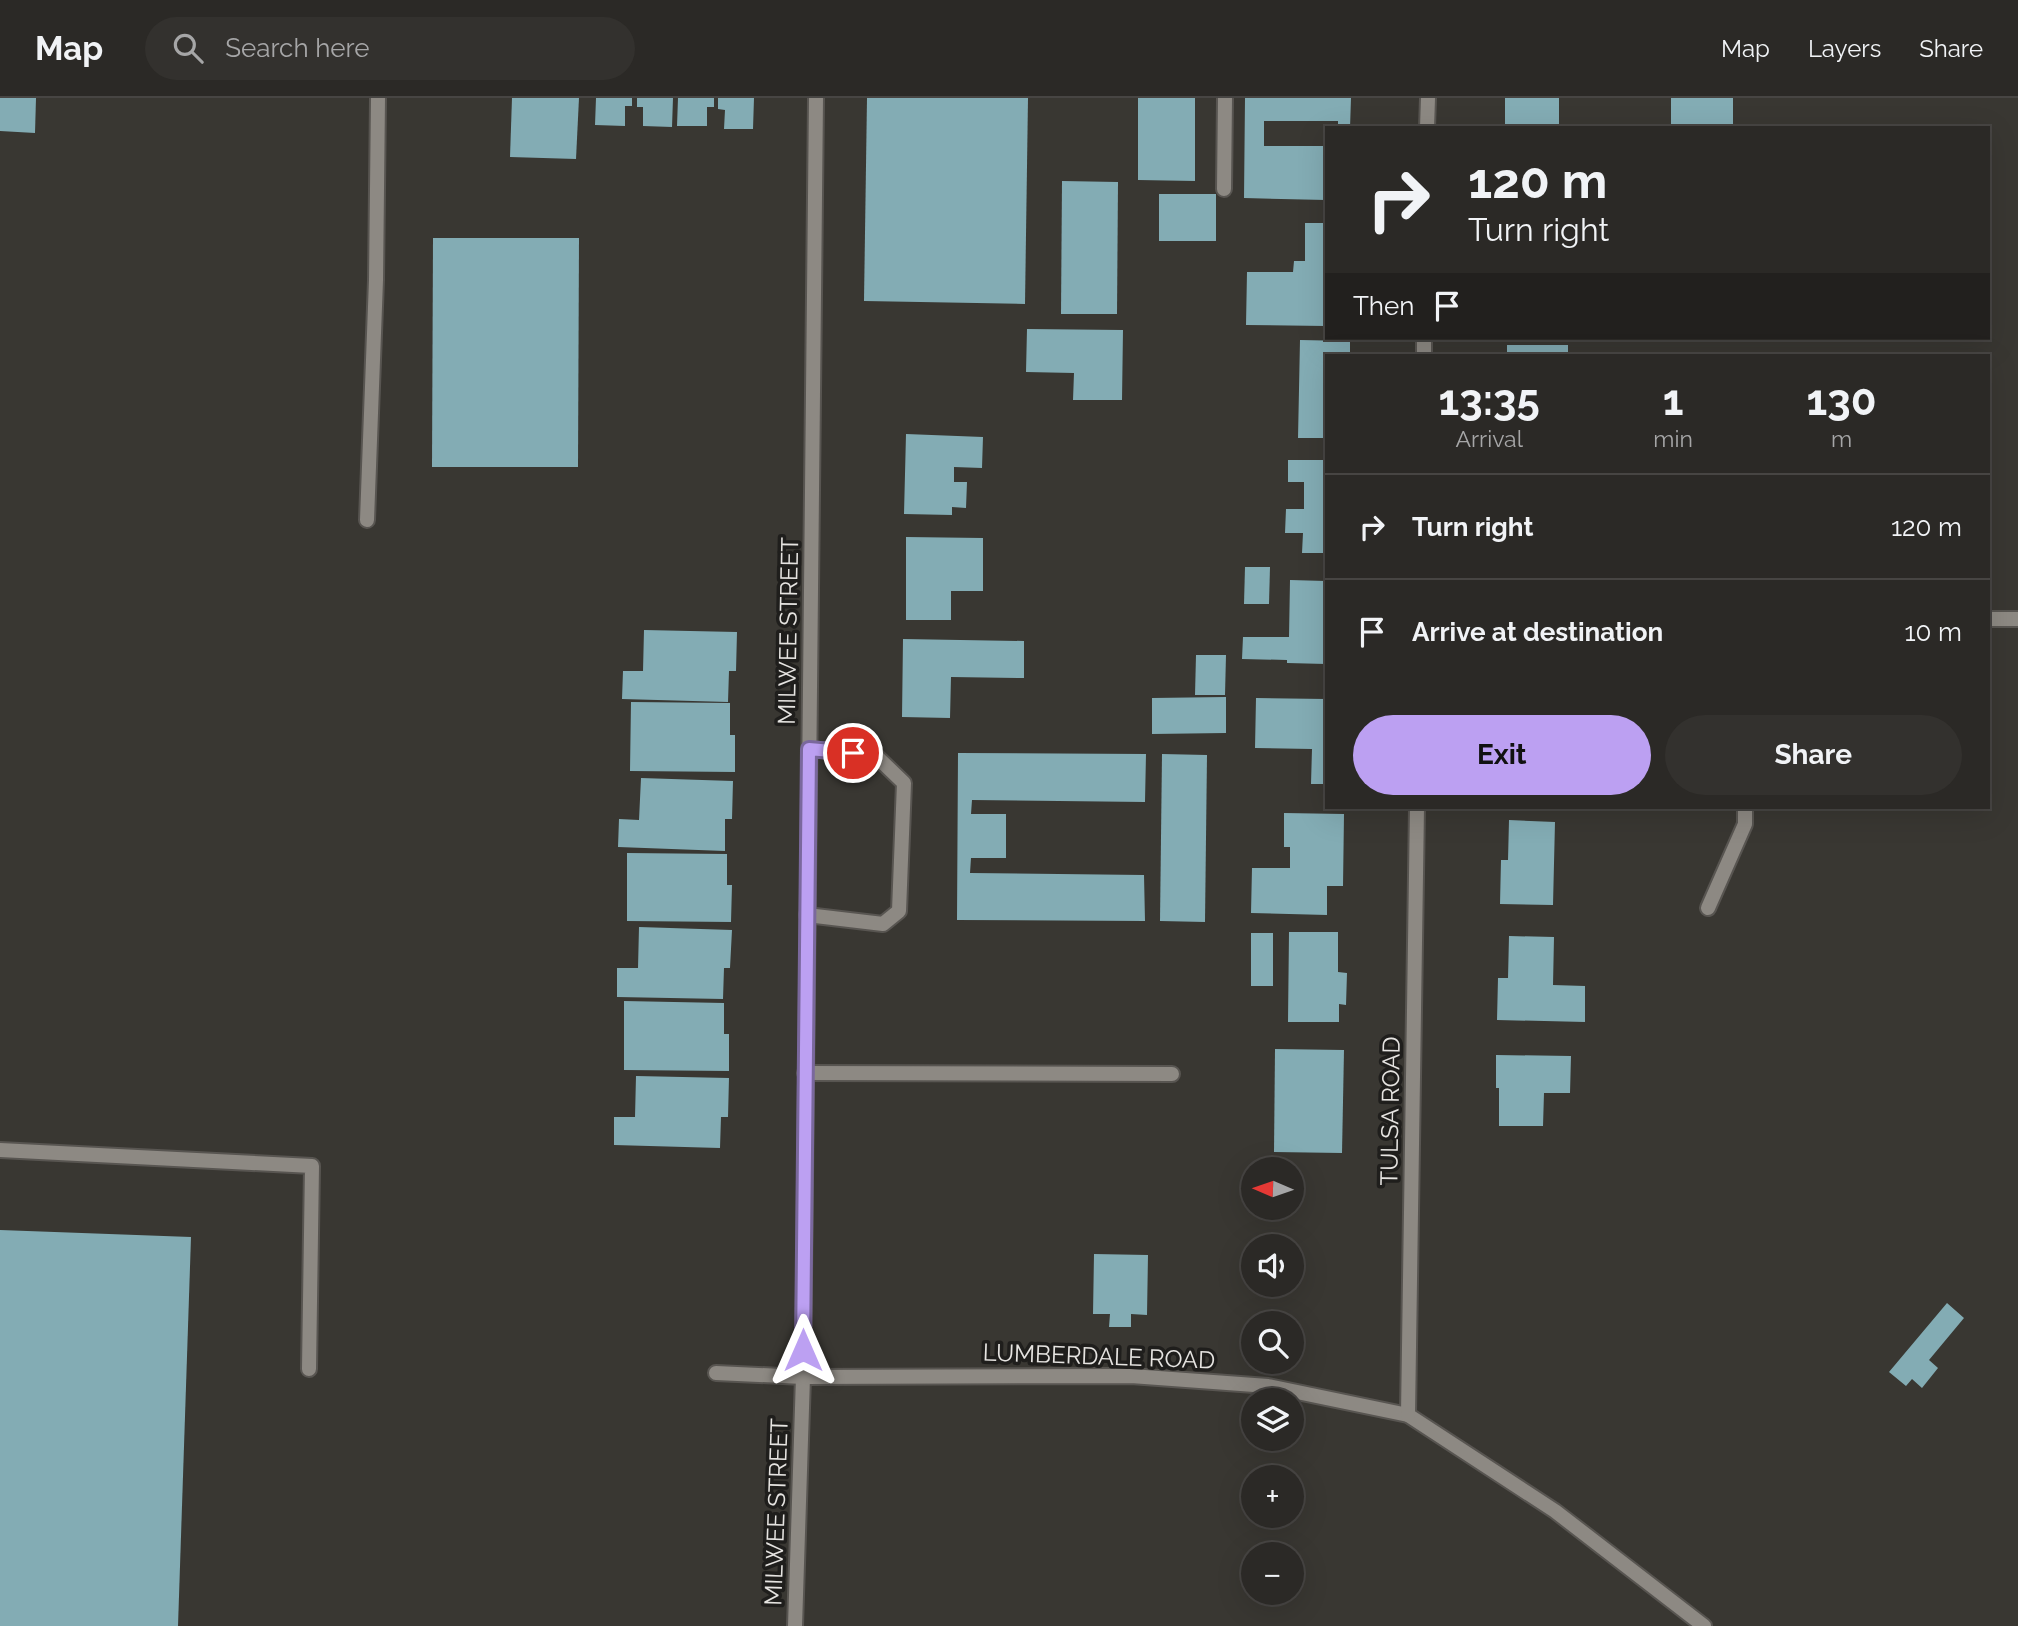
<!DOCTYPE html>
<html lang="en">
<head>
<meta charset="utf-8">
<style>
	body { margin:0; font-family:Raleway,sans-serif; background:#33312e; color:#f1f3f6; height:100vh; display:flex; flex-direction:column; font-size:26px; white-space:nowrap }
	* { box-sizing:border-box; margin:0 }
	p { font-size:23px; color:#a6a6a7 }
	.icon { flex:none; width:38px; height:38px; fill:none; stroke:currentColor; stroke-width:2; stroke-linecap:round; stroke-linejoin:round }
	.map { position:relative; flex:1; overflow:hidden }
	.sheet { position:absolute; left:1325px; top:256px; width:665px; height:455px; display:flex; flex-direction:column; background:#2b2926; border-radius:0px; box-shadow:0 7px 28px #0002,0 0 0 2px #474543 }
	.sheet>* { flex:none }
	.guide { position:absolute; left:1325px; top:28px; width:665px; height:214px; border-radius:0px; box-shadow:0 7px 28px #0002,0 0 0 2px #474543; background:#2b2926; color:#f1f3f6; overflow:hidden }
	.needle { width:46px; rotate:272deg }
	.controls { position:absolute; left:1241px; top:1059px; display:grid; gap:14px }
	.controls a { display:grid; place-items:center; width:63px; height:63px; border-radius:50%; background:#2b2926; box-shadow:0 7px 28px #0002,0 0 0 2px #474543; font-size:35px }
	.pin { position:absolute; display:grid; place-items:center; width:60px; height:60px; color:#fff; margin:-30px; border:4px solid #fff; border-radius:50%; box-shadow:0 2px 7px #0007 }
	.me { position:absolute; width:77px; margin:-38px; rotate:0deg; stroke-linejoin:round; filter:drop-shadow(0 0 5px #0008) }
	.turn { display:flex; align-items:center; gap:24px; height:147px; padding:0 28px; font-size:32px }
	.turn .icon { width:91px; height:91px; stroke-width:2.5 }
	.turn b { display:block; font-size:49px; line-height:60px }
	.then { display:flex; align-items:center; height:66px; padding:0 28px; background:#0003; gap:14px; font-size:26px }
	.eta { display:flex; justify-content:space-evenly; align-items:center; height:119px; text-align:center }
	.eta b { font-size:42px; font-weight:700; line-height:49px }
	.action { display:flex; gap:14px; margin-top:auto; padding:14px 28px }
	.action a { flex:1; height:80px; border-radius:42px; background:#bca0f2; color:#111; font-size:28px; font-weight:700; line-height:80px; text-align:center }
	.action a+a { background:#33312e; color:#f1f3f6 }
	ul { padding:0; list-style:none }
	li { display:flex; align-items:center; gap:21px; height:105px; padding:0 28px; border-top:2px solid #474543 }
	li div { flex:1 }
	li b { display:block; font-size:26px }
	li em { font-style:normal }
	header { display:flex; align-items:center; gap:42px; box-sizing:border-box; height:98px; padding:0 35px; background:#2b2926; border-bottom:2px solid #474543 }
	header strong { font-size:33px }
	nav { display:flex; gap:38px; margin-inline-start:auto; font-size:24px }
	.search { width:490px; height:63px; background:#33312e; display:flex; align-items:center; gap:18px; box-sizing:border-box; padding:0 24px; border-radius:38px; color:#a6a6a7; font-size:26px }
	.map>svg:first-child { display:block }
	.building { fill:#83acb4 }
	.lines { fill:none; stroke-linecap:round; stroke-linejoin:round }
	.service-casing { stroke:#585551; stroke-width:18 }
	.minor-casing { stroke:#585551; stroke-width:18 }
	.service { stroke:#8d8983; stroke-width:14 }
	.minor { stroke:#8d8983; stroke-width:14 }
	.route-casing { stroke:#7a689d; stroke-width:18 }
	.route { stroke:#bca0f2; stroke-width:12 }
	.labels { text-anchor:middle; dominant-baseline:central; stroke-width:7; stroke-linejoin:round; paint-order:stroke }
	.street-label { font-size:24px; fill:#e6e4e1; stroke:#1f1e1c }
</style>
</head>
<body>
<header>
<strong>Map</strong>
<div class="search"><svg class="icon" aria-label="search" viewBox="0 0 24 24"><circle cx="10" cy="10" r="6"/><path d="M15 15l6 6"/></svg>Search here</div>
<nav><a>Map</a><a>Layers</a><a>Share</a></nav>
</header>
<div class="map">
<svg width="2018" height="1528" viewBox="0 0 2018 1528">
	<rect width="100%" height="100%" fill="#393732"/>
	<g class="building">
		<path d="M0,0H36L35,35L0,33Z"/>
		<path d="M512,0H579L576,61L510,59Z"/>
		<path d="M596,0H632V8H625V28L595,27Z"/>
		<path d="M637,0H673L672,29L643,28V9H637Z"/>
		<path d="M678,0H714V9H707V28H677Z"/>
		<path d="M718,0H754L753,31H724L725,12L718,11Z"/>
		<path d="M867,0H1028L1025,206L864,203Z"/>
		<path d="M1138,0H1195V83L1138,82Z"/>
		<path d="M1245,0H1351L1350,30H1338V23H1264V48H1326V102L1244,100Z"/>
		<rect x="1505" y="0" width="54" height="30"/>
		<rect x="1671" y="0" width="62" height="30"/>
		<path d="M1062,83L1118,84L1117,216H1061Z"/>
		<rect x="1159" y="96" width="57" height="47"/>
		<path d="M1305,125H1326V228L1246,227L1247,174H1293L1294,163H1305Z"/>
		<path d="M433,140H579L578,369H432Z"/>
		<path d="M1027,231L1123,232L1122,302H1073L1074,275L1026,274Z"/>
		<path d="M1300,242L1350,243V257H1326V340H1298Z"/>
		<rect x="1507" y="247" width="61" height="10"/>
		<path d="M906,336L983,339L982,370L954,369V384H967L966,410L952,409V417L904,416Z"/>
		<path d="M1288,362H1326V455H1302L1303,435H1285L1286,411H1304V384H1288Z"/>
		<path d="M906,439L983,440V493H951V522H906Z"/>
		<path d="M1245,469H1270L1269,506H1244Z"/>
		<path d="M1290,482L1326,483V566L1287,565V562L1242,561L1243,539H1289Z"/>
		<path d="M644,532L737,534L736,573H729L728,604L622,601L623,573H643Z"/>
		<path d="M903,541L1024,543V580L951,579L950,620L902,619Z"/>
		<path d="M1196,557H1226L1225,597H1195Z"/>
		<path d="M1226,599V635L1152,636V600Z"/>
		<path d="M1256,600L1326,601V686H1311L1312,651L1255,650Z"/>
		<path d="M631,604L730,605V637H735V674L630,673Z"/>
		<path d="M958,655L1146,656L1145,704L972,702L971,716H1006V760H971L970,775L1144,777L1145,823L957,822Z"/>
		<path d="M1162,656L1207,657L1205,824L1160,823Z"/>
		<path d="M641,680L733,683L732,721H725V753L618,749L619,721L639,722Z"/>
		<path d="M1284,715L1344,716L1343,788H1327V817L1251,815L1252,770H1290V749H1284Z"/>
		<path d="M1509,722L1555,724L1553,807L1500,806L1501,762H1508Z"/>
		<path d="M627,755L727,756V787H732L731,824L627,823Z"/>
		<path d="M639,829L732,832L730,870H724L723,901L617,899V870H638Z"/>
		<path d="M1289,834H1338V874L1347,875L1346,907L1339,906V924H1288Z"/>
		<rect x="1251" y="835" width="22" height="53"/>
		<path d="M1509,838L1554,839L1553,887L1585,888V924L1497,922L1498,880H1508Z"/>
		<path d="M624,903L724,905V936H729V973L624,972Z"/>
		<path d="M1275,951L1344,952L1342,1055L1274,1054Z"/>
		<path d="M1496,957L1571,958L1570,995H1544L1543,1028H1499V990H1496Z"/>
		<path d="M636,978L729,980L728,1019H721L720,1050L614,1047V1019H635Z"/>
		<path d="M0,1132L191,1139L178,1528H0Z"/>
		<path d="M1094,1156L1148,1157L1147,1217L1131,1216V1229H1109L1110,1216H1093Z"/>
		<path d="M1947,1205L1964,1220L1929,1262L1938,1270L1922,1290L1912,1281L1906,1288L1889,1274Z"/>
	</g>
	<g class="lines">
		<defs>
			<g id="service">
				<path d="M1224,91L1225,0"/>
				<path d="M367,422L376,182L378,0"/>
				<path d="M1708,810L1745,726V709"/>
				<path d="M807,817L883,826L899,813L904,685L875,657L809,651"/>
				<path d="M805,975L1172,976"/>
				<path d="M0,1052L312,1068L309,1271"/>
			</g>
			<g id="minor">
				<path d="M1427,30L1428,0"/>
				<path d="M1424,257V240"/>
				<path d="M1988,521H2018"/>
				<path d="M716,1275L803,1279L1131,1278L1268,1288L1408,1317L1555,1413L1704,1528"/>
				<path d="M1408,1317L1417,709"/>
				<path d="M795,1528L803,1279L816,0"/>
			</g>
		</defs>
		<use href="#service" class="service-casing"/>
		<use href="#minor" class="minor-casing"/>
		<use href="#service" class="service"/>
		<use href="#minor" class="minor"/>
	</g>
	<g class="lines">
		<defs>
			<path id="route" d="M803,1252L809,651L853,655"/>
		</defs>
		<use href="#route" class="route-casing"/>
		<use href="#route" class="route"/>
	</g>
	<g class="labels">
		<g class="street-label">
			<text transform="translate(788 533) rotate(-89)">MILWEE STREET</text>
			<text transform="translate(1390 1013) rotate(-89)">TULSA ROAD</text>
			<text transform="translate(1099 1258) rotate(2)">LUMBERDALE ROAD</text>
			<text transform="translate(776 1414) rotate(-88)">MILWEE STREET</text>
		</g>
	</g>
</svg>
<div class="controls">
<a><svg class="needle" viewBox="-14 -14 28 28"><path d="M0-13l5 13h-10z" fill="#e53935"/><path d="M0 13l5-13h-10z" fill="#a6a6a7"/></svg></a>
<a><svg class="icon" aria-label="sound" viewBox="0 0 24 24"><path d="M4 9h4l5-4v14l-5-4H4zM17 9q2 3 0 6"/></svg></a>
<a><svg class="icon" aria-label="search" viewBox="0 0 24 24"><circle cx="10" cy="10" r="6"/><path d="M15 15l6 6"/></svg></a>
<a><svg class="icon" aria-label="layers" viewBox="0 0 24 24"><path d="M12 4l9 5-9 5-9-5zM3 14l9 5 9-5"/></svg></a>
<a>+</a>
<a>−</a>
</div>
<div class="pin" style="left:853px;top:655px;background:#d93025"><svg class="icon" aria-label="arrive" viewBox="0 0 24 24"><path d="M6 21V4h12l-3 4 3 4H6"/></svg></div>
<svg class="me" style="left:803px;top:1252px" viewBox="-20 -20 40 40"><path d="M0-17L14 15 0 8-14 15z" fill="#bca0f2" stroke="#fff" stroke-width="4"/></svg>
<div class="guide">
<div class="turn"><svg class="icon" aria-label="right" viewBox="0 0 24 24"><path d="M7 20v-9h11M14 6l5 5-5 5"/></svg><div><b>120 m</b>Turn right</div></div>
<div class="then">Then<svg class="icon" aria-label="arrive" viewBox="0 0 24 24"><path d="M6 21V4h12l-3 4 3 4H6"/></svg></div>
</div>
<section class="sheet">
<div class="eta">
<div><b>13:35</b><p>Arrival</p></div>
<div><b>1</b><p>min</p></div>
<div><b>130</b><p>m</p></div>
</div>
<ul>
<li><svg class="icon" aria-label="right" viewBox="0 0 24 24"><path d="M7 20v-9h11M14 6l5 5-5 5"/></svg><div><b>Turn right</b></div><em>120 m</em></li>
<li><svg class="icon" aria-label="arrive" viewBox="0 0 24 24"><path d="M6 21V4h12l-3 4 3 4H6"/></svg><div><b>Arrive at destination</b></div><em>10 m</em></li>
</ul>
<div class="action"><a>Exit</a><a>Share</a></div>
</section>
</div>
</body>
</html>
